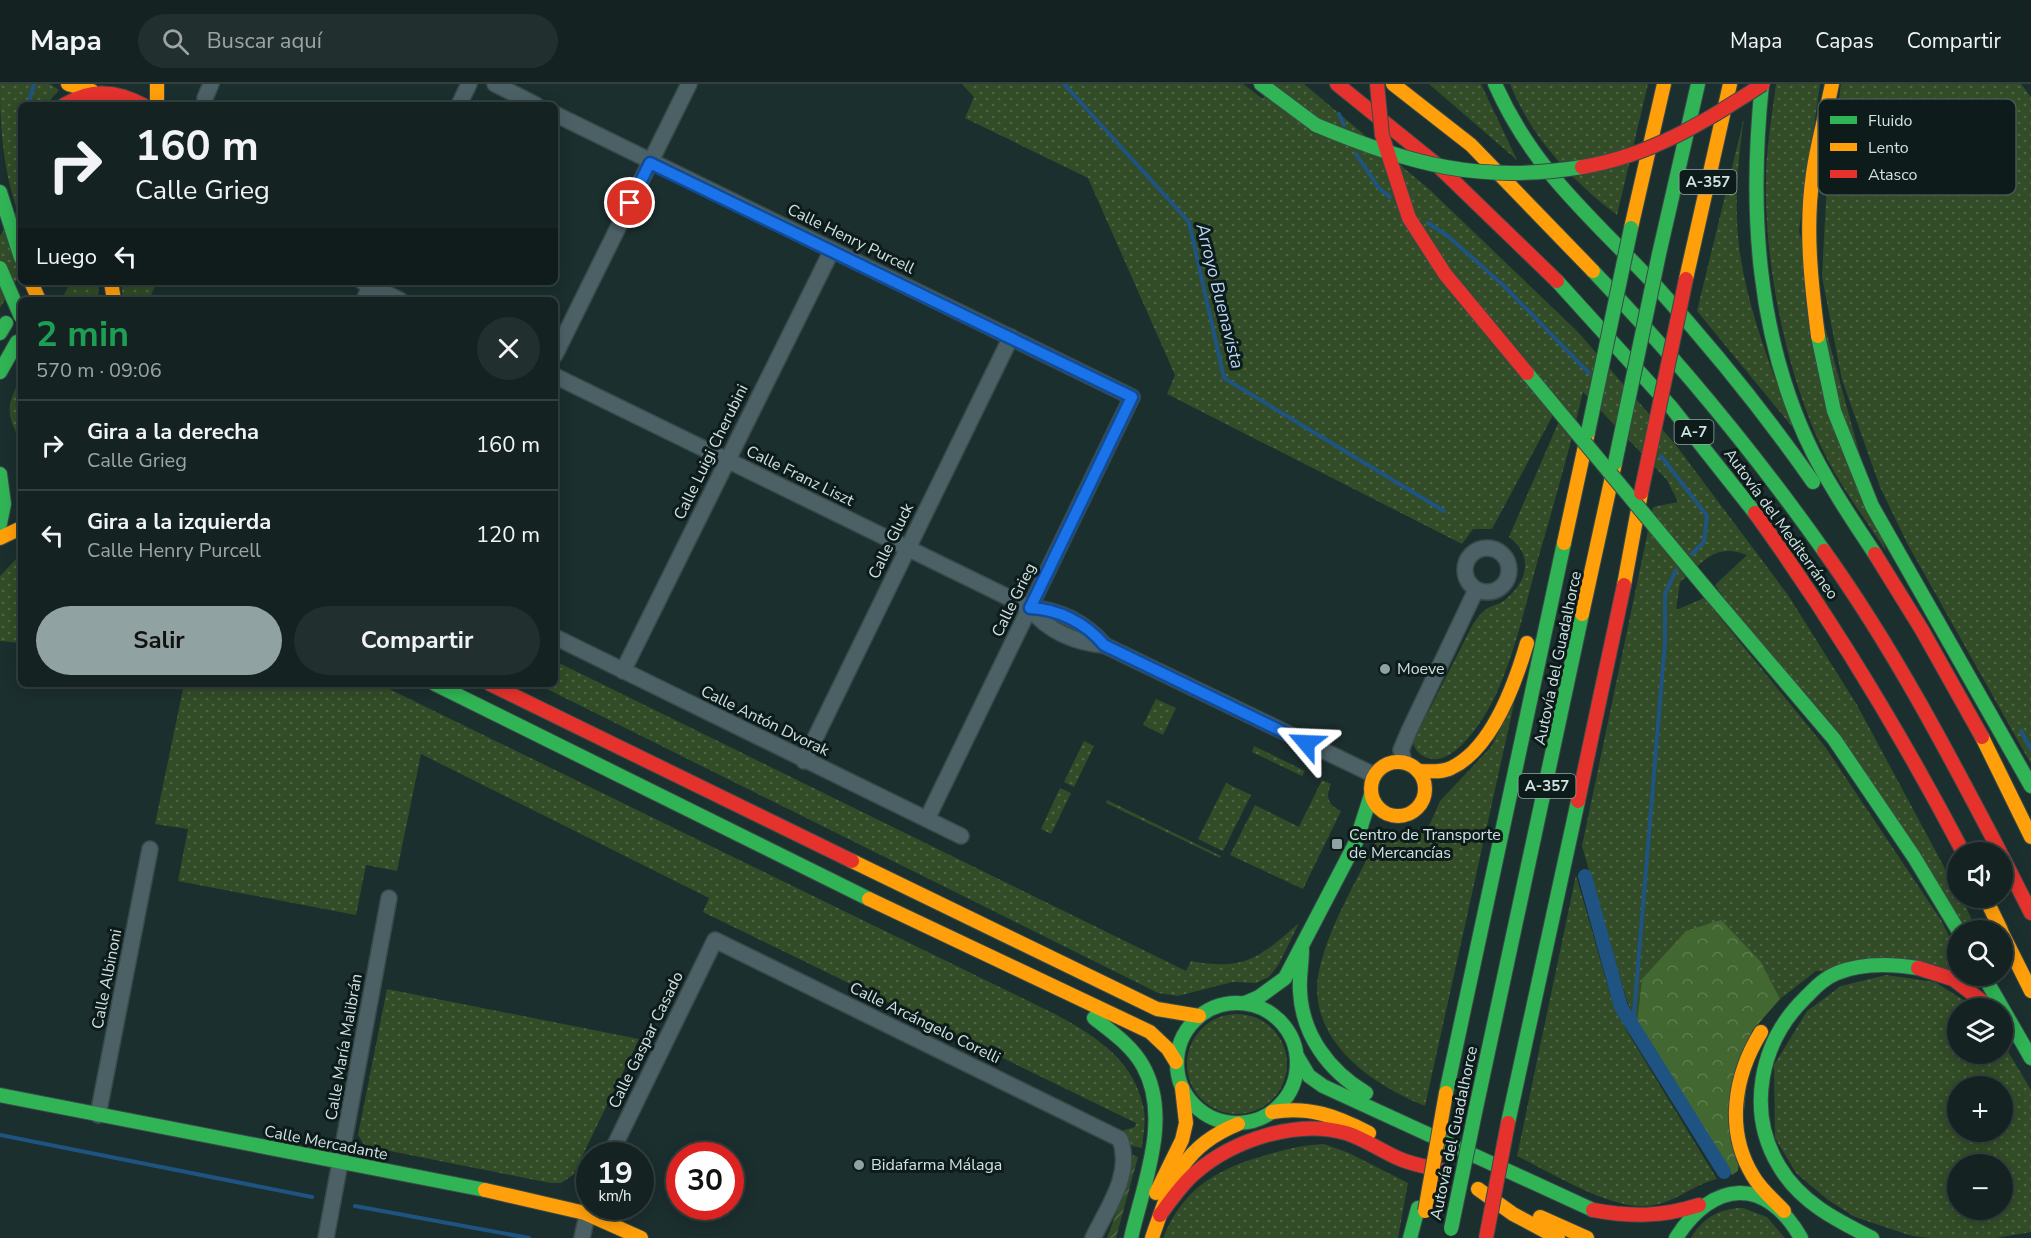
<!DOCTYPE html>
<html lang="es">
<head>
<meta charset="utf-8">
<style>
	body { margin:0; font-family:"Nunito Sans",sans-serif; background:#212f2f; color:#f1f3f6; height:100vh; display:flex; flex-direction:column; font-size:22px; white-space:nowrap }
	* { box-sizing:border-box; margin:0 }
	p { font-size:20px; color:#9da4a5 }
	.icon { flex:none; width:33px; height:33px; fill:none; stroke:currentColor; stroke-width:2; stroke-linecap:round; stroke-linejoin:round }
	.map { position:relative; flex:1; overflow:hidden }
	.details { position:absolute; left:18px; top:213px; width:540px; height:390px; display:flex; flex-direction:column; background:#142322; border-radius:9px; box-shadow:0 3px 15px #0003,0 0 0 2px #334040 }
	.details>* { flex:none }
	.hud { position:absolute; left:18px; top:18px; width:540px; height:183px; border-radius:9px; box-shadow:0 3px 15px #0003,0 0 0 2px #334040; background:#142322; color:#f1f3f6; overflow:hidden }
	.tools { position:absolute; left:1947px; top:758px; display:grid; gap:12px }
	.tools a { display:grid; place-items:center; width:66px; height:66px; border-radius:50%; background:#142322; box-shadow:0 3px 15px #0003,0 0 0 2px #334040; font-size:30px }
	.speed { position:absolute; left:576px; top:1058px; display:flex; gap:12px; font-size:30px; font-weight:700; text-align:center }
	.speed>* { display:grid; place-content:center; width:78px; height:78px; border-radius:50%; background:#142322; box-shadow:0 3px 15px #0003,0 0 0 2px #334040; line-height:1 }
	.speed small { font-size:15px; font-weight:400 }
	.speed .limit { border:9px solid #d22; background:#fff; color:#111 }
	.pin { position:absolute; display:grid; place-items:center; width:51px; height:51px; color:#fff; margin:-26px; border:3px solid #fff; border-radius:50%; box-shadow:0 2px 6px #0007 }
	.me { position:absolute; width:66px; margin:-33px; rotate:296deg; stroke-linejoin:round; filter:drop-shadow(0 0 4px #0008) }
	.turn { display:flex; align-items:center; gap:21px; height:126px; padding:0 18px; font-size:27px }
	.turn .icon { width:78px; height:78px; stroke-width:2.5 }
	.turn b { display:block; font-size:42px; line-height:51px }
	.then { display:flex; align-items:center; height:57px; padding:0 18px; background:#0003; gap:12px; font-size:22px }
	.round { display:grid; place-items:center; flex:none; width:63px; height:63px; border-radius:32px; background:#212f2f }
	.overview { display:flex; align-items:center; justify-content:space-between; height:102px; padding:0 18px }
	h1 { font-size:36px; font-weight:700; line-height:45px; color:#1e9e55 }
	.primary-button { display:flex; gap:12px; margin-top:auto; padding:12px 18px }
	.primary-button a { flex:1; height:69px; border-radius:36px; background:#90a3a2; color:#111; font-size:24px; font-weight:700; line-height:69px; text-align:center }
	.primary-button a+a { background:#212f2f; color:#f1f3f6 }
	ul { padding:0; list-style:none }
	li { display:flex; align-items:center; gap:18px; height:90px; padding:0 18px; border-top:2px solid #334040 }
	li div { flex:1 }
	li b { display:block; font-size:22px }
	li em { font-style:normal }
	header { display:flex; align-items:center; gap:36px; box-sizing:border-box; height:84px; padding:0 30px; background:#142322; border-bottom:2px solid #334040 }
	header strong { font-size:28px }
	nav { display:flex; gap:33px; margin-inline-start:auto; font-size:21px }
	.search { width:420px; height:54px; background:#212f2f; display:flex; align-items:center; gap:15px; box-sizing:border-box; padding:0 21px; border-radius:33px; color:#9da4a5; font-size:22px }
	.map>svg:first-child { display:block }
	.grass { fill:url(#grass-dots); fill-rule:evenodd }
	.forest { fill:url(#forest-crowns) }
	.garden { fill:url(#garden-furrows) }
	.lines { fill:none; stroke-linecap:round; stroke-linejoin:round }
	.stream { stroke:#1e5382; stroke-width:4 }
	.canal { stroke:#1e5382; stroke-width:14 }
	.street-casing { stroke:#394a49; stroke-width:18 }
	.fast-casing { stroke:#394a49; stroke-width:16 }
	.slow-casing { stroke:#394a49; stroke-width:16 }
	.jam-casing { stroke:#394a49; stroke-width:16 }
	.street { stroke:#4c6166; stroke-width:15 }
	.fast { stroke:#30b455; stroke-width:14 }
	.slow { stroke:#ff9f0a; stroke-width:14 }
	.jam { stroke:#e5322d; stroke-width:14 }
	.fast-bridge-casing { stroke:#394a49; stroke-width:16; stroke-linecap:butt }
	.slow-bridge-casing { stroke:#394a49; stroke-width:16; stroke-linecap:butt }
	.jam-bridge-casing { stroke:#394a49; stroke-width:16; stroke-linecap:butt }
	.fast-bridge { stroke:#30b455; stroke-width:14 }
	.slow-bridge { stroke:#ff9f0a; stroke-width:14 }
	.jam-bridge { stroke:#e5322d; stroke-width:14 }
	.route-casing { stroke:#114b97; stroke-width:15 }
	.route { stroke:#1a73e8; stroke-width:10 }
	.poi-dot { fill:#90a3a2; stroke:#0d1b1b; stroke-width:2 }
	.labels { text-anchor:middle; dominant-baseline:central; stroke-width:6; stroke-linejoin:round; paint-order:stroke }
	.shield { fill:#0d1b1b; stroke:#95a6a6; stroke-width:1.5 }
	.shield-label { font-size:15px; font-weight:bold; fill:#cfe2e1 }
	.street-label { font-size:16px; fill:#cfe2e1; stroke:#0d1b1b }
	.poi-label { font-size:16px; fill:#cfe2e1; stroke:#0d1b1b; text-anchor:start }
	.water-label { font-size:18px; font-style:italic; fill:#bad7f6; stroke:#0d1b1b }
	.key { fill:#0d1b1b; stroke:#475756; stroke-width:1.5 }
	.key-label { font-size:16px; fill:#cfe2e1 }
</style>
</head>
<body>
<header>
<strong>Mapa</strong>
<div class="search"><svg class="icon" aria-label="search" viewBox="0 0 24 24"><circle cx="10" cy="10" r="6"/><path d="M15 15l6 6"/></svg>Buscar aquí</div>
<nav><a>Mapa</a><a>Capas</a><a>Compartir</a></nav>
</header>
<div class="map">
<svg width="2031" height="1154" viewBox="0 0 2031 1154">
	<defs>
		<pattern id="grass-dots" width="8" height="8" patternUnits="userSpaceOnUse" patternTransform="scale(1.5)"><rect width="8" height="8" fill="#324c27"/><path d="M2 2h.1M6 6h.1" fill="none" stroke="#4f6646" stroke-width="1.8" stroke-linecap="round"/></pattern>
		<pattern id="forest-crowns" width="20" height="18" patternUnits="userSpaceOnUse" patternTransform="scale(1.5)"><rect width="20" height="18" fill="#436731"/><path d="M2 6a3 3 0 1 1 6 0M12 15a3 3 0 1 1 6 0" fill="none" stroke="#5d7c4f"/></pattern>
		<pattern id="garden-furrows" width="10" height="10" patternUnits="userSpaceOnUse" patternTransform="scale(1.5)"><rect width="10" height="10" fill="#324c27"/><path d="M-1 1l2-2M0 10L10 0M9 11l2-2" fill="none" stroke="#4f6646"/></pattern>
	</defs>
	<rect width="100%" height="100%" fill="#1b2f2e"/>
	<g class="grass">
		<path d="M0,0H50L59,6L45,21H21V188L0,224V152L17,126C3,83 0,44 0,0Z"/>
		<path d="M962,0H1243L1263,15L1270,0H1304L1430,106L1578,248L1675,360L1788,511L1857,621L1957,807L1958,813H1961L1977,846H1968L1715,501L1747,471C1714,458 1703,479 1680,498L1676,526L1704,514L1826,664L1941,836L1957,868V888L1816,887L1780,915L1761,878L1659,877L1642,895L1637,938L1627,917L1582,762L1653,423L1678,418L1667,396L1583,308C1570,364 1554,420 1538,475C1526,519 1516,565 1498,606C1489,627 1459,679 1432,675C1422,673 1415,668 1413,658L1473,540C1476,536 1480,530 1485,526C1490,522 1497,521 1502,518C1526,501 1536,473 1509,453L1565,323L1560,318L1492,445H1473L1462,460L1167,310L1175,291L1088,94L965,34L974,13Z"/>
		<path d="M1429,0H1481L1517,76Z"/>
		<path d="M1510,0H1648L1617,131C1572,97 1531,53 1510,0Z"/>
		<path d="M1776,0H1820L1799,147L1886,467C1870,442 1851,417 1836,391C1790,312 1764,186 1766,96C1766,64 1772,31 1776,0Z"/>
		<path d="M1841,0H2021L2031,13V680L1907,459L1880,403L1842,296L1822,193L1827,99Z"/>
		<path d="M1744,34C1738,76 1734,120 1739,162C1747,226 1772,285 1794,345L1697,227Z"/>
		<path d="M71,198H99L98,216H61Z"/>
		<path d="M121,198H157L151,211L152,216H123Z"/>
		<path d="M21,294V360C8,330 4,325 21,294Z"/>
		<path d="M21,470V559L0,557V492Z"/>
		<path d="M555,577L1186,887L1191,877C1245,887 1259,874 1299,839L1279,880L1269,893L1256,899L1232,898L1178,912L1158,909L537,600H555Z"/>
		<path d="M184,600H379L1055,930C1095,952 1135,976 1144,1026C1146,1038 1143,1052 1142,1064L1132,1062L1121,1047L1135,1043L1136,1039L703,828L709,814L421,670L397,787L366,781L356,831L178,797L188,745L155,740Z"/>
		<path d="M1156,615L1176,624L1163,651L1143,641Z"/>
		<path d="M1515,615L1425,1022C1376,1002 1317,964 1317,904C1318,860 1359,792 1379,752L1415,751L1430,740L1440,717L1491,663Z"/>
		<path d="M1084,657L1094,662L1074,703L1064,698Z"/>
		<path d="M1254,662L1305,687L1302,692L1252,668Z"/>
		<path d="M1322,696L1331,700C1325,713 1328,721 1341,727L1303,805L1230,771L1255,721L1299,743Z"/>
		<path d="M1226,699L1251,711L1223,767L1198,755Z"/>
		<path d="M1060,704L1071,709L1051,750L1041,745Z"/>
		<path d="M1107,716L1221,772L1220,774L1106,719Z"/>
		<path d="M1576,791L1612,917L1628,949L1717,1095C1692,1101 1674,1120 1647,1122C1609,1125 1552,1089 1517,1072Z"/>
		<path d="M1886,891L1935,898L1976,924H1958V969H2002L2003,959L2031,1006V1148L1996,1154H1930L1912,1152L1855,1133L1828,1116L1796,1089L1775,1054L1774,981L1807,927L1841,902ZM1958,1002H2002V1047H1958ZM1958,1080H2002V1125H1958Z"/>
		<path d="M387,905L639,955L573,1091L561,1099H550L365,1062L358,1051Z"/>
		<circle cx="1237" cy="980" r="50"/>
		<path d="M1324,1060L1349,1069L1408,1099L1398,1154H1163C1183,1104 1217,1085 1266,1071C1286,1065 1304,1061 1324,1060Z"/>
		<path d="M1743,1124L1767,1133L1785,1154H1691C1702,1134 1720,1124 1743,1124Z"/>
	</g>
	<path class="forest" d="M1721,836L1761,878L1780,915L1752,947L1738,1087L1732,1091L1637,938L1642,895L1686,847Z"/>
	<path class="garden" d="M1133,1071L1138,1073L1116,1154H1107L1126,1103Z"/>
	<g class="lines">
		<g class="stream">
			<path d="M1064,0L1189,138L1224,294L1444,427"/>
			<path d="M28,21L34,0"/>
			<path d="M1339,30L1344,41"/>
			<path d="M18,60L21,49"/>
			<path d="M1356,70L1379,104L1390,113"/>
			<path d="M1428,139L1449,153L1504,202L1589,289"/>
			<path d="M1661,372L1707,432L1704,458L1692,470"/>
			<path d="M2021,647L2031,665"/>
			<path d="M1637,948L1634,930L1665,558V510L1676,486"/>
			<path d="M0,1051L312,1113"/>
			<path d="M355,1122L529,1154"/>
		</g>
		<path class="canal" d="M1585,792L1621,923L1724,1088"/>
		<defs>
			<g id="street">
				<path d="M495,0L536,21"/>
				<path d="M205,14L211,0"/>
				<path d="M459,21L469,0"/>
				<path d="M555,30L1132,313L927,735"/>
				<path d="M363,198L400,216"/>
				<path d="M364,216L372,198"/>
				<path d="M555,271L689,0"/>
				<path d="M555,292L1030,524C1058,525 1086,539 1104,561"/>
				<circle cx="1487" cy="486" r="22"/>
				<path d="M1030,524C1047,547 1076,559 1104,561L1374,691"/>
				<path d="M555,553L961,752"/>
				<path d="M623,587L832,166"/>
				<path d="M804,677L1011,253"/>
				<path d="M1404,678L1401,666L1409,647L1476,506"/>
				<path d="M98,1031L150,765"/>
				<path d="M610,1071L715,856L1120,1055C1133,1089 1108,1123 1093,1154"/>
				<path d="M326,1154L389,814"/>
				<path d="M582,1154L590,1118"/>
			</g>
			<g id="fast">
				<path d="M1261,0L1316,41"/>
				<path d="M1495,0C1534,88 1593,134 1656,202C1712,264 1765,329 1813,398"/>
				<path d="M1762,0C1749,125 1756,254 1813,369C1831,404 1853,437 1875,470"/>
				<path d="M0,108L21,174"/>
				<path d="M1659,170L1698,0"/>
				<path d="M1593,187C1677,275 1754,368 1824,467"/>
				<path d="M1557,197L1671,323L1755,429"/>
				<path d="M0,249L6,239"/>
				<path d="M1818,252L1834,327L1872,422L2031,702"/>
				<path d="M0,288L17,258"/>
				<path d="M0,390L4,420L0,440"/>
				<path d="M1709,508L1834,655L1914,773L1958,846"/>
				<path d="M435,600L869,815"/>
				<path d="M1302,865C1302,879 1299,893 1300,907C1302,951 1329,987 1366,1009"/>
				<path d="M1989,901L2031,974"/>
				<circle cx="1237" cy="979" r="60"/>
				<path d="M1245,919L1259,913L1285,894L1356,758L1371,711"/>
				<path d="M1094,934C1112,948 1132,962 1143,982C1172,1034 1143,1101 1131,1154"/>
				<path d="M1297,972L1309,992L1323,1002L1593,1126"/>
				<path d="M1446,1009L1564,459"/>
				<path d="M0,1011L485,1106"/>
				<path d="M1476,1024L1582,530"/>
				<path d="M1508,1039L1578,717"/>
				<path d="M1410,1154L1418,1124"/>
				<path d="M1676,1154C1713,1096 1766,1092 1801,1154"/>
				<path d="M1872,1154C1836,1136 1800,1118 1779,1082C1746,1027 1760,958 1805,914C1814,905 1824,894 1837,889C1861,879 1893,880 1918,884"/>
			</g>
			<g id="slow">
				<path d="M68,0L92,7"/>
				<path d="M157,0V21"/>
				<path d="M1393,0L1471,61L1593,187"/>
				<path d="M1631,144L1664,0"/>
				<path d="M1686,195L1730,0"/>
				<path d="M31,198L39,216"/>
				<path d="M111,198L114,216"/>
				<path d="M1818,252C1811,198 1805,144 1813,90C1817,60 1826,30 1832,0"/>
				<path d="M0,454L21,444"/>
				<path d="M1564,459L1588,348"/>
				<path d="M1624,501L1641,409"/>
				<path d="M1582,530L1615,379"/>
				<path d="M1982,653L2031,753"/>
				<circle cx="1398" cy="705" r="27"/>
				<path d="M1418,687C1428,687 1441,689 1451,684C1492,665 1515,600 1527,559"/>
				<path d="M852,777L1157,925L1199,932"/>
				<path d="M1985,813L2001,846"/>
				<path d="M869,815L1150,948L1168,965L1176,978"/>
				<path d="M2002,849L2031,907"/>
				<path d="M1761,948C1734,992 1725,1046 1753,1092C1761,1106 1774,1116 1784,1127"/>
				<path d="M1272,1028C1310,1022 1336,1032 1369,1049"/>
				<path d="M1478,1105L1513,1130L1558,1154"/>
				<path d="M485,1106L585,1129L641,1154"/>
				<path d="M1156,1109L1182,1056L1186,1039L1182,1004"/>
				<path d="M1540,1133L1587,1154"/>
				<path d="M1152,1154C1171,1099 1181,1063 1238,1040"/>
			</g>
			<g id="jam">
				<path d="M1337,0L1436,80L1557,197"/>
				<path d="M64,21C91,5 115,6 143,21"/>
				<path d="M1755,429C1833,537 1901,650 1963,768"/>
				<path d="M1824,467C1892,562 1946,665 2000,768"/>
				<path d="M1875,470L1922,546L1982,653"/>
				<path d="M490,600L852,777"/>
				<path d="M1578,717L1624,501"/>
				<path d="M2002,772L2031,829"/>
				<path d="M1918,884L1953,895L1991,924"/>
				<path d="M1593,1126C1631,1133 1662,1133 1699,1121"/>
				<path d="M1160,1131C1171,1116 1181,1101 1195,1089C1233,1056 1296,1035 1346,1049C1365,1055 1381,1067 1400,1075C1414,1081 1429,1083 1444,1087"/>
			</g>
		</defs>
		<use href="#street" class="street-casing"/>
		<use href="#fast" class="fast-casing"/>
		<use href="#slow" class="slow-casing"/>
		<use href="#jam" class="jam-casing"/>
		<use href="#street" class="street"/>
		<use href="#fast" class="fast"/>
		<use href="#slow" class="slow"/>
		<use href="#jam" class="jam"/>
		<defs>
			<g id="fast-bridge">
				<path d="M1316,41C1408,80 1481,100 1582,83"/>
				<path d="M0,184L21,233"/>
				<path d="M1527,289L1709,508"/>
				<path d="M1588,348L1631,144"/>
				<path d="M1615,379L1659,170"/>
				<path d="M1451,1145L1476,1024"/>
			</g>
			<path id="slow-bridge" d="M1425,1127L1446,1009"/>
			<g id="jam-bridge">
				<path d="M1377,0L1382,51L1409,134L1445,190L1527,289"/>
				<path d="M1582,83C1650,72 1707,37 1763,0"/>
				<path d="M1641,409L1686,195"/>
				<path d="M1486,1154L1508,1039"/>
			</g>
		</defs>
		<use href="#fast-bridge" class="fast-bridge-casing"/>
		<use href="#slow-bridge" class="slow-bridge-casing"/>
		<use href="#jam-bridge" class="jam-bridge-casing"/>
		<use href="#fast-bridge" class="fast-bridge"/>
		<use href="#slow-bridge" class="slow-bridge"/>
		<use href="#jam-bridge" class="jam-bridge"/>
	</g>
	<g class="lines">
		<defs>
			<path id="route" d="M630,119L650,79L1132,313L1030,524C1058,525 1086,539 1104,561L1306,659"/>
		</defs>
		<use href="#route" class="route-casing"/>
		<use href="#route" class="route"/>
	</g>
	<g class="poi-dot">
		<circle cx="1385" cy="585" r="6"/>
		<rect x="1331" y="754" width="12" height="12" rx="3"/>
		<circle cx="859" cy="1081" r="6"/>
	</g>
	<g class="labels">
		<g class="shield">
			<rect x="1679.5" y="86" width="57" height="24" rx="4.5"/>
			<rect x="1674.5" y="336" width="39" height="24" rx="4.5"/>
			<rect x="1518.5" y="690" width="57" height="24" rx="4.5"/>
		</g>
		<g class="shield-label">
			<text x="1708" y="98">A-357</text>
			<text x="1694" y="348">A-7</text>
			<text x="1547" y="702">A-357</text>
		</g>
		<g class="street-label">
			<text transform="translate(851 155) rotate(26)">Calle Henry Purcell</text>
			<text transform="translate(711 368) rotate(-64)">Calle Luigi Cherubini</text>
			<text transform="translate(800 392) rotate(26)">Calle Franz Liszt</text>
			<text transform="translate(1781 440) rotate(54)">Autovía del Mediterráneo</text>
			<text transform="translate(891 457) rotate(-64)">Calle Gluck</text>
			<text transform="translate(1014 516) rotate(-64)">Calle Grieg</text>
			<text transform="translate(1558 574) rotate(-78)">Autovía del Guadalhorce</text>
			<text transform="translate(765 637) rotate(26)">Calle Antón Dvorak</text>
			<text transform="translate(107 895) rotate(-79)">Calle Albinoni</text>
			<text transform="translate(925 939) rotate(26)">Calle Arcángelo Corelli</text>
			<text transform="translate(646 956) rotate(-64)">Calle Gaspar Casado</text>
			<text transform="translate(344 963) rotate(-80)">Calle María Malibrán</text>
			<text transform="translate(1454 1049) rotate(-78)">Autovía del Guadalhorce</text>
			<text transform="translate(326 1059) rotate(11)">Calle Mercadante</text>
		</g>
		<g class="poi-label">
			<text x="1397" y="585">Moeve</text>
			<text x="1349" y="751">Centro de Transporte<tspan x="1349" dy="18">de Mercancías</tspan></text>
			<text x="871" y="1081">Bidafarma Málaga</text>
		</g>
		<g class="water-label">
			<text transform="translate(1220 212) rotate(76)">Arroyo Buenavista</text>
		</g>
	</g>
	<rect x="1818" y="15" width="198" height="96" rx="9" class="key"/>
	<rect x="1830" y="32" width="27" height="8" fill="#30b455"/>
	<rect x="1830" y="59" width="27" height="8" fill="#ff9f0a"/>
	<rect x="1830" y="86" width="27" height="8" fill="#e5322d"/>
	<g class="key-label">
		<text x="1868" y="42">Fluido</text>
		<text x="1868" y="69">Lento</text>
		<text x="1868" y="96">Atasco</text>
	</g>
</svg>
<div class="tools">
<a><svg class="icon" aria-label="sound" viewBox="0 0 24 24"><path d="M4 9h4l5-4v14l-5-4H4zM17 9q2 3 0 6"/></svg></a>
<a><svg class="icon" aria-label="search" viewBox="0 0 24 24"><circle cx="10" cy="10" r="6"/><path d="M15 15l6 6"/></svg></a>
<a><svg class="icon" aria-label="layers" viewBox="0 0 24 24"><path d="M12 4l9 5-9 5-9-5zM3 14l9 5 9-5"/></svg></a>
<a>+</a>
<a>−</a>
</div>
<div class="speed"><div>19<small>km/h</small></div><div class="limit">30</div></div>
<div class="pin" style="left:630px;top:119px;background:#d93025"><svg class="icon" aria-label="arrive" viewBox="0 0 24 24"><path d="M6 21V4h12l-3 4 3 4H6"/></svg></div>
<svg class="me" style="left:1306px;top:659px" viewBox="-20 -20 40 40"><path d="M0-17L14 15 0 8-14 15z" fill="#1a73e8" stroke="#fff" stroke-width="4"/></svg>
<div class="hud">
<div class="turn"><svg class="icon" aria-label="right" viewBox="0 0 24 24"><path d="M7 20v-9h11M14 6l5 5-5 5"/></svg><div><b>160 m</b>Calle Grieg</div></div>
<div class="then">Luego<svg class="icon" aria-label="left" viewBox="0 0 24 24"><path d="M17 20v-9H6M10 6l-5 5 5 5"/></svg></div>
</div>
<section class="details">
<div class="overview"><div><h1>2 min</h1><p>570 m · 09:06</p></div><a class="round"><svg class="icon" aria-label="close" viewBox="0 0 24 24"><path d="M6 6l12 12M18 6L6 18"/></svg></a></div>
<ul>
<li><svg class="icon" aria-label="right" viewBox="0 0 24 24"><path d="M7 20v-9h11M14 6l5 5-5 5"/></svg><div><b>Gira a la derecha</b><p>Calle Grieg</p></div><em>160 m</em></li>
<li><svg class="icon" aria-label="left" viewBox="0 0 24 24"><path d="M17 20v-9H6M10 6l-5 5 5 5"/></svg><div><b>Gira a la izquierda</b><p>Calle Henry Purcell</p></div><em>120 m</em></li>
</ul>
<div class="primary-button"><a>Salir</a><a>Compartir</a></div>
</section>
</div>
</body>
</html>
